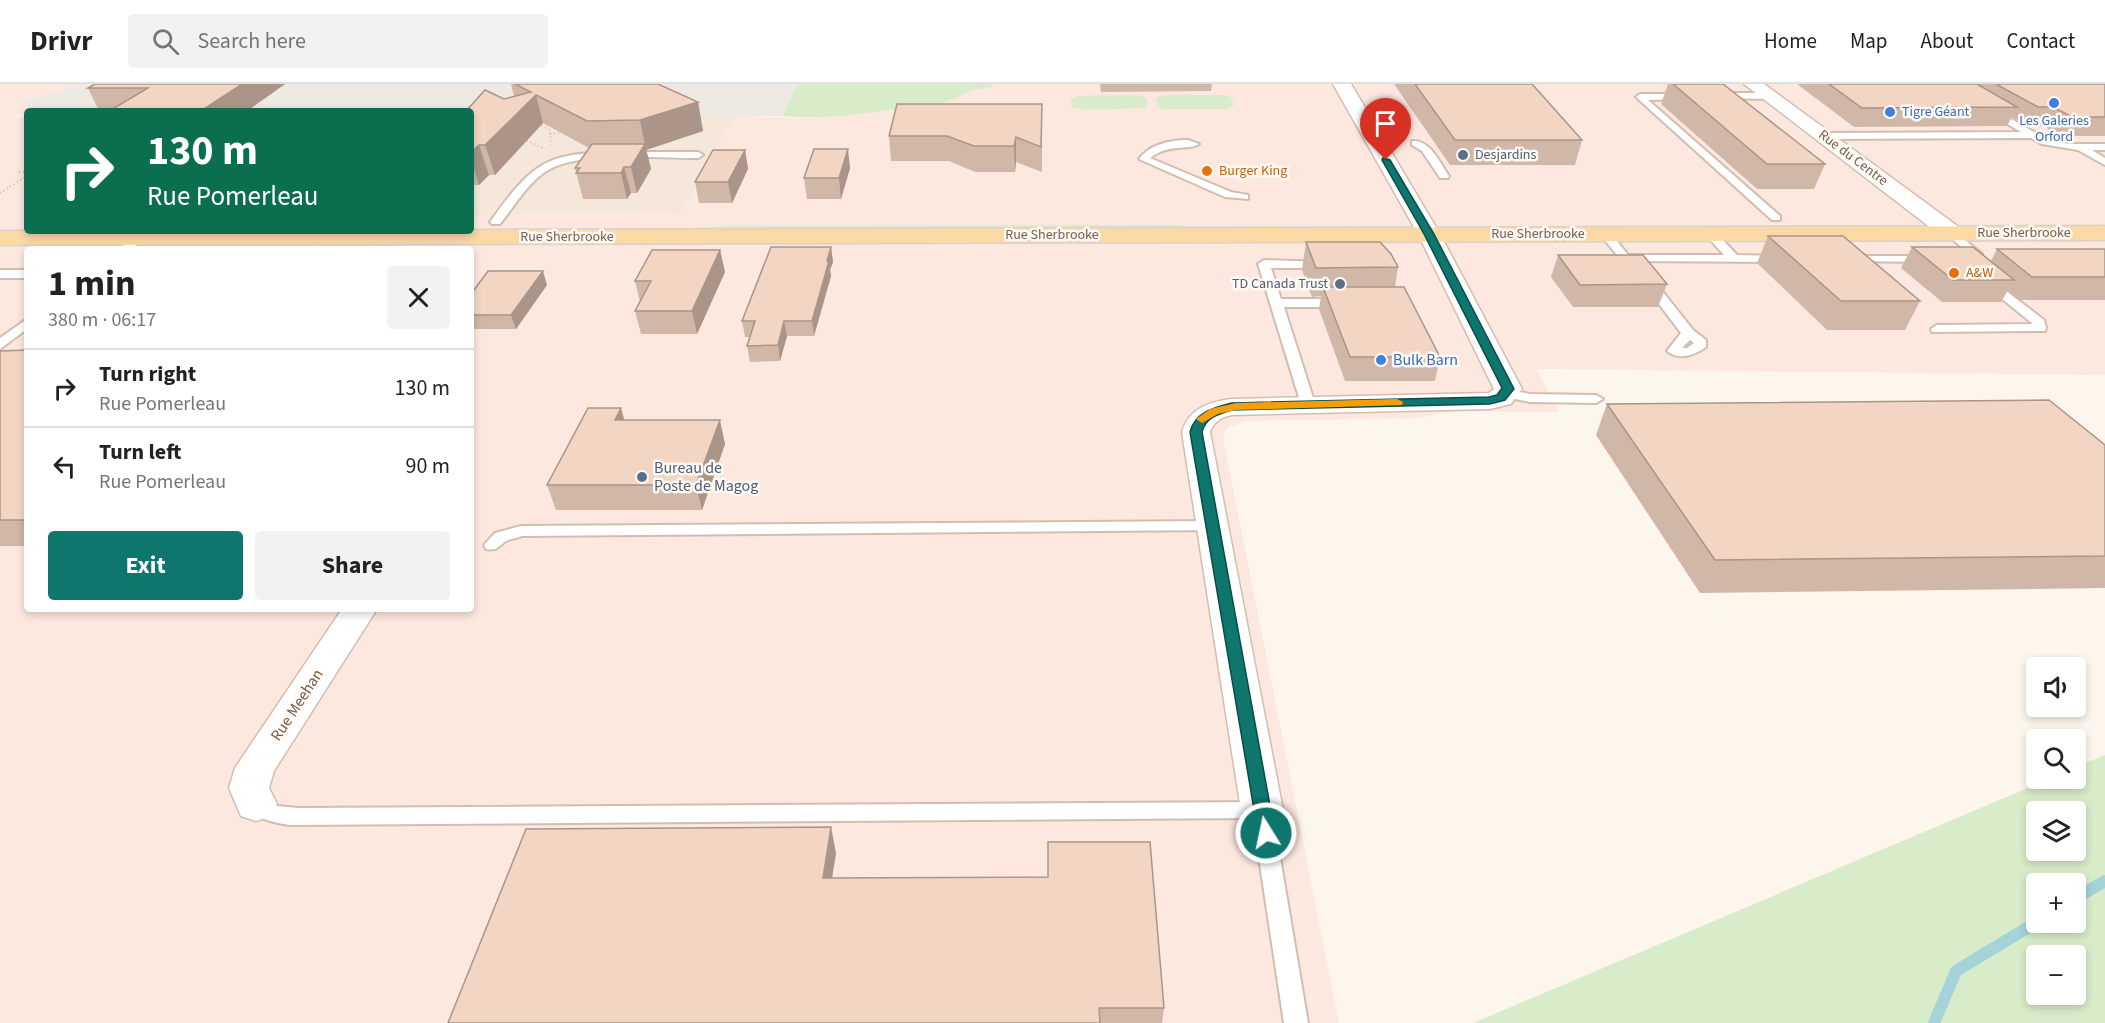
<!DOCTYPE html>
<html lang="en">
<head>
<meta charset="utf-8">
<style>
	body { margin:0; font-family:"Source Sans 3",sans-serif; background:#f2f2f2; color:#222; height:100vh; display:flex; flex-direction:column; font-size:22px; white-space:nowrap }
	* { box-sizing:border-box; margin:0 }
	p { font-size:20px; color:#767676 }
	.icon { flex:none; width:33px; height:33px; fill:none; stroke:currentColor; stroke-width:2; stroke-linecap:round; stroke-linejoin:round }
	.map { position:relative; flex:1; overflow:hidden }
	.panel { position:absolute; left:24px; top:162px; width:450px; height:366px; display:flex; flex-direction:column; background:#fff; border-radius:6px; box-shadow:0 3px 9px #0003 }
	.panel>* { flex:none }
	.top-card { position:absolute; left:24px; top:24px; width:450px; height:126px; border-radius:6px; box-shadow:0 3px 9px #0003; background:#0b6e4f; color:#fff; overflow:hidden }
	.controls { position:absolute; left:2026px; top:573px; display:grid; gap:12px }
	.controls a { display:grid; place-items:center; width:60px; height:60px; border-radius:6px; background:#fff; box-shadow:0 3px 9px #0003; font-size:30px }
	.pin { position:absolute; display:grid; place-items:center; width:51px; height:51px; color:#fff; margin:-62px -26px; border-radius:50% 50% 50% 0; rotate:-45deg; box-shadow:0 0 6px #0007 }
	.pin .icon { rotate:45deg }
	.me { position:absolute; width:66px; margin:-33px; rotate:350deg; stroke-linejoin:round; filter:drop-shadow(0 0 4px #0008) }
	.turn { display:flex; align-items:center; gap:21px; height:126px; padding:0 24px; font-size:27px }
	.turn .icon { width:78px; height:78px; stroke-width:2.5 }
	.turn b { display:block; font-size:42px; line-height:51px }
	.round { display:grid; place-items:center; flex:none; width:63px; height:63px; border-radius:6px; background:#f2f2f2 }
	.overview { display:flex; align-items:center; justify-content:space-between; height:102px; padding:0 24px }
	h1 { font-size:36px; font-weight:700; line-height:45px }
	.cta { display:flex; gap:12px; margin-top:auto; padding:12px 24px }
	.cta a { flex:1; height:69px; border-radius:6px; background:#0f766e; color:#fff; font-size:24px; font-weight:700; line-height:69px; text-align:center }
	.cta a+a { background:#f2f2f2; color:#222 }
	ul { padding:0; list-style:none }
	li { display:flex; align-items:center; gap:18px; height:78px; padding:0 24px; border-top:2px solid #e0e0e0 }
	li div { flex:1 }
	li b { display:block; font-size:22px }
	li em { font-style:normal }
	header { display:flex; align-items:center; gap:36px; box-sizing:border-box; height:84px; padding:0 30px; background:#fff; border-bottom:2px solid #e0e0e0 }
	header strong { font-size:28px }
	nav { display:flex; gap:33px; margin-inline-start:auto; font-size:21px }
	.search { width:420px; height:54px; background:#f2f2f2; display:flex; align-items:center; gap:15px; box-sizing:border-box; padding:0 21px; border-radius:6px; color:#767676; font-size:22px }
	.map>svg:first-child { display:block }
	.residential { fill:#f5e8da }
	.commercial { fill:#fde8e0; fill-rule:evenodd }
	.industrial { fill:#efe9e4 }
	.green { fill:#d8ecc9; fill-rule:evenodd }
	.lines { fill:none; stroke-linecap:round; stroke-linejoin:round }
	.stream { stroke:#a5d3da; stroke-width:12 }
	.service-casing { stroke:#d1beb0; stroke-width:4 }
	.minor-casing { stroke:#d1beb0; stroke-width:3 }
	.primary-casing { stroke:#dad1cd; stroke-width:3 }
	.path { stroke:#d9b8a5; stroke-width:2; stroke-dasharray:1 3; stroke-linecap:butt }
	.service { fill:#fff; fill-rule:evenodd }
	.minor { fill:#fff; fill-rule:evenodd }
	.primary { fill:#fbd9a5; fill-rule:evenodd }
	.wall { fill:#d1b7a8 }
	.shaded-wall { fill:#aa9588 }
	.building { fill:#f3d5c3; stroke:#aa9588; stroke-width:1.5 }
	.route { fill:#0f766e; stroke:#0a4d48; stroke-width:1.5 }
	.slow { fill:#f59e0b }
	.shop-dot { fill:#3f7fe0; stroke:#fffaf3; stroke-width:2 }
	.service-dot { fill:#5c6f8a; stroke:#fffaf3; stroke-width:2 }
	.food-dot { fill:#e8710a; stroke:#fffaf3; stroke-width:2 }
	.labels { text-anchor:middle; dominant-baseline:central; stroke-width:5; stroke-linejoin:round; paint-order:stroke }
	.far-shop-label { font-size:14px; fill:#366cbe; stroke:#fffaf3; text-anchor:start }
	.far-service-label { font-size:14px; fill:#4e5e75; stroke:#fffaf3; text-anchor:start }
	.far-street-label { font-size:14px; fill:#7a5c4d; stroke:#fffaf3 }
	.far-food-label { font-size:14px; fill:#c56008; stroke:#fffaf3; text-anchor:start }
	.shop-label { font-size:16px; fill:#366cbe; stroke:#fffaf3; text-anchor:start }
	.service-label { font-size:16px; fill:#4e5e75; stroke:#fffaf3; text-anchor:start }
	.street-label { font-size:16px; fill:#7a5c4d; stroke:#fffaf3 }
</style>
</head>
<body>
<header>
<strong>Drivr</strong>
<div class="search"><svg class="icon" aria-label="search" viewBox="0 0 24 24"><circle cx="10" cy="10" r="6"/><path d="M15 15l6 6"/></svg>Search here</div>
<nav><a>Home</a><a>Map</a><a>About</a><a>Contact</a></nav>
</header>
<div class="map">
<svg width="2105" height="939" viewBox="0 0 2105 939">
	<rect width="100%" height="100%" fill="#fdf6ec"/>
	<path class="residential" d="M535,32H735L681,130L471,131V34Z"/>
	<path class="commercial" d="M0,0H78L16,19L37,25L12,33L27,34V147H471V131L681,130L735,32L807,34L858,30L957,14L971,6L993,3V0H2105V291L1537,285L1559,328L1453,327L1421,334L1244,337L1226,345L1223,354L1339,939H0ZM27,165H471V525H27Z"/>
	<path class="industrial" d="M78,0H797L783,32H535L471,27H31L35,25L14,20Z"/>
	<g class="green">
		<path d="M797,0H993V3L971,6L957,14L906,30L905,23C865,30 824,36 783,32Z"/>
		<path d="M1139,11L1147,15V24L1084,26L1071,23V15L1077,12Z"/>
		<path d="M1165,11H1226L1231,13L1234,21L1228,25H1163L1157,22L1156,14Z"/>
		<path d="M1183,141L1184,144L661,148L663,145L731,142Z"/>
		<path d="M2105,671V939H1473L2049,695L2076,694V683ZM2037,728H2076V766H2037ZM2037,800H2076V838H2037ZM2037,872H2076V910H2037Z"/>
	</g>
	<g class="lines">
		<g class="stream">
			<path d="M2076,814L2105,797"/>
			<path d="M1934,939L1956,887L2037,838"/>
		</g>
		<defs>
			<g id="service">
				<path d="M1716,9H1769L1773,12L1769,15L1713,14L1712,12Z"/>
				<path d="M1690,10L1691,12L1687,15L1648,16L1780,132V136H1772L1636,13L1640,10Z"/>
				<path d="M1992,24L2048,56L2068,60H2105V66H2092L2105,74V81L2078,66L2042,60L2031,54L1823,55L1818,52L1823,49L2021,48L1989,29L1987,27Z"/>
				<path d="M1188,56L1199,60C1189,67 1169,59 1150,74L1231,108L1248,111V115L1225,113L1139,75C1150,60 1171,56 1188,56Z"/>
				<path d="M1412,57C1430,55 1440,79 1449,92L1448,94H1440L1422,67L1412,61Z"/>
				<path d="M619,68H698L703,71L698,74C660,74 582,67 550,85C529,96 514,123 500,140H492L490,138C504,119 521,94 541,82C563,68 594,69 619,68Z"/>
				<path d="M1952,146L1980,168L1982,170L1979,176L1966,177L1964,175L1970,171L1946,149Z"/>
				<path d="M1606,147L1610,148L1628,171H1724L1705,150L1711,147L1715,148L1737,171L1779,172L1785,175L1779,178L1625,177L1621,176L1600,150Z"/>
				<path d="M139,151L145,154L131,165H118Z"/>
				<path d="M1850,172H1926L1932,175L1926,178L1846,177L1844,175Z"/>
				<path d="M1264,176L1327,178L1329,180L1323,184H1271L1281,215H1342L1348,219L1342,223H1284L1315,320L1313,323H1303L1301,320L1258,180Z"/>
				<rect x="0" y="186" width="27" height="8"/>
				<path d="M1647,192L1651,193L1693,246L1706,256V263C1695,271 1679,277 1667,267L1681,249L1641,196ZM1690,256L1694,259L1687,264H1682Z"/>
				<path d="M1989,194L2044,236L2046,244L2045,247L1932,248L1931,245L1937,241L2033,240L1985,201V195Z"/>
				<path d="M27,235V245L0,265V254Z"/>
				<path d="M1506,305L1530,310L1596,311L1603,315L1596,319L1530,318L1501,312L1499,309L1501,306Z"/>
				<path d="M1212,437L1220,442L1218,446L522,452C517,454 510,455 506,457C498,463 497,467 486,465L484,461L495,449L521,442Z"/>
				<path d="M256,712L277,722L299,724L1262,718L1269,720L1272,726L1308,939H1284L1253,734L290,741C274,739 254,735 246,720L249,714Z"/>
			</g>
			<g id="minor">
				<path d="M1333,0H1351L1440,150L1522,305L1511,320L1490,325L1232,331C1222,333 1213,338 1210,348L1283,726L1277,738L1262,743L1247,738L1241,726L1182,348C1189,324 1209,318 1232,315L1489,309L1494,305L1418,150Z"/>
				<path d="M1744,0H1764L1960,144L1963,149L1960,154L1952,156L1944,154Z"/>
				<path d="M342,525H377L274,687L269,704L277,720L271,732L256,737L241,732L229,704L235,684Z"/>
			</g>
			<path id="primary" d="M2105,142V156L0,161V147Z"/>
		</defs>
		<use href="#service" class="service-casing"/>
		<use href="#minor" class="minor-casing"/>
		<use href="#primary" class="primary-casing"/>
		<g class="path">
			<path d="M538,40L550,46L551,61"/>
			<path d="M550,50L564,48"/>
			<path d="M523,55L543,64"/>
			<path d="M19,88L27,87"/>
			<path d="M0,109L27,92"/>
		</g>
		<use href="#service" class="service"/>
		<use href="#minor" class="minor"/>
		<use href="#primary" class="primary"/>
	</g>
	<g class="wall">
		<path d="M285,0L247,27H99L88,4Z"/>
		<path d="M511,0H658L698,18L703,47L646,66L651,85L637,109H631L627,115H583L575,84L589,64L543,39L495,91H489L479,101H471V27L514,12Z"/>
		<path d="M1100,0H1212L1211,7L1101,8Z"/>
		<path d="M1394,0H1532L1582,56L1575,81H1450Z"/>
		<path d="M1668,0H1723L1825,80L1814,105H1757L1661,20Z"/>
		<path d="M1797,0H2105V52H2061L2043,42H2028L2012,33L2007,42L1854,43Z"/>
		<path d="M1042,20V88L1016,78L1015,88H975L949,77H891L889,52Z"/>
		<path d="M745,66L748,85L732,119H699L695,98Z"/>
		<path d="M850,84L841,115H807L804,94Z"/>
		<path d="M1768,152L1920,217L1905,246H1827L1757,179Z"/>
		<path d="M1306,158L1398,183L1395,203L1440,273L1435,297H1345L1319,225L1321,212L1312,213L1302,186Z"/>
		<path d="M831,163L833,178L830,186L831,192L814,252H787L780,277L750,278L747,262L750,253H745L742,237Z"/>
		<path d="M1912,163L1991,177L1997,165H2105V216H2019L2008,206L2001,218H1942L1901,184Z"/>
		<path d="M720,166L725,188L697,250H641L635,227L640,218L635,197Z"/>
		<path d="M1558,171L1667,200L1658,223H1573L1551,193Z"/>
		<path d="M547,201L516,245H471V210Z"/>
		<path d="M27,266V462H0V267Z"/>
		<path d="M1607,320L2105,361V504L1700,509L1596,351Z"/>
		<path d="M624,336L725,360L702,426H556L547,401Z"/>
		<path d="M836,769L832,794L1164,924L1162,939H448Z"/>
	</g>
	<g class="shaded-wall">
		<path d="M242,0H285L247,27H201Z"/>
		<path d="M536,11L543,39L495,91L485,61Z"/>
		<path d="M698,18L703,47L646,66L640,36Z"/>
		<path d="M1016,53V78L1015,88L1014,62Z"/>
		<path d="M645,60L651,85L637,109L631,83Z"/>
		<path d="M479,61L489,91L479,101L471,75V69Z"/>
		<path d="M848,65L850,84L841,115L839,94Z"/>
		<path d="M745,66L748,85L732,119L728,98Z"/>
		<path d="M624,83L631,109L627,115L621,89Z"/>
		<path d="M831,163L833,178L830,186L831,192L814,252L812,237Z"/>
		<path d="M720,166L725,188L697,250L692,227Z"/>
		<path d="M543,187L547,201L516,245L511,231Z"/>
		<path d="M784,237L787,252L780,277L778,261Z"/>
		<path d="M621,324L628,349L615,336Z"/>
		<path d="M720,336L725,360L702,426L696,401Z"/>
		<path d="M831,743L836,769L828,819L823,794Z"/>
	</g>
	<g class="building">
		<path d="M95,0H242L201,27H109L148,4H88Z"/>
		<path d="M515,0H658L698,18L640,36L587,37L536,11L485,61H479L471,69V27H466L485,6L504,15L531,8Z"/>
		<path d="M1415,0H1532L1582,56H1455Z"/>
		<path d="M1673,0H1723L1825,80H1767Z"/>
		<path d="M1829,0H1977L2017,23L1862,24Z"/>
		<path d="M1996,0H2105V33H2072L2053,23H2038Z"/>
		<path d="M897,20H1042L1041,63L1016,53L1014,62H974L947,52H889Z"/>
		<path d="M592,60H645L631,83H624L621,89H576L580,84H575Z"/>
		<path d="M814,65H848L839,94H804Z"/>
		<path d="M713,66H745L728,98H695Z"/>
		<path d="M1768,152H1843L1920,217H1841Z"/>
		<path d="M1306,158H1380L1391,170L1398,183L1316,184Z"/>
		<path d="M771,163H831L827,177H829L812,237H784L778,261L747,262L755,237H742Z"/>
		<path d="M1912,163H1973L2014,196H1953Z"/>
		<path d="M1997,165H2105V193H2032Z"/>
		<path d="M652,166H720L692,227H635L651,197H635Z"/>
		<path d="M1558,171H1643L1667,200L1580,201Z"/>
		<path d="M488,187H543L511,231H471V210Z"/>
		<path d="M1323,203H1404L1440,273H1350Z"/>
		<path d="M27,266V436H0V267Z"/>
		<path d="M2049,316L2105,361V472L1715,476L1607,320Z"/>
		<path d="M588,324H621L615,336H720L696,401H547Z"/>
		<path d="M831,743L823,794L1048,793V758H1150L1164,924H1099L1100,939H448L526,745Z"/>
	</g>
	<path class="route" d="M1383,74L1390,76L1434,150L1514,305L1505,316L1490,320L1232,326C1219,330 1206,333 1202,348L1275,749L1273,754L1266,756L1260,754L1258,749L1190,348C1195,328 1213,324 1232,319L1489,313L1497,311L1502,304L1424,150L1382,76Z"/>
	<path class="slow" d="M1397,315L1403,318L1402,321L1236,326L1218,330L1202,339L1196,335L1210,325L1236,319Z"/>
	<g class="shop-dot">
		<circle cx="2054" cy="19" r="6"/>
		<circle cx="1890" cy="28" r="6"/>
		<circle cx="1381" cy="276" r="6"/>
	</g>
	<g class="service-dot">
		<circle cx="1463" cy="71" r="6"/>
		<circle cx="1340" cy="200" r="6"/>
		<circle cx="642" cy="393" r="6"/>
	</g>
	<g class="food-dot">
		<circle cx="1207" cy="87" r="6"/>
		<circle cx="1954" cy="189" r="6"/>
	</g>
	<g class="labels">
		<g class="far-shop-label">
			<text x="1902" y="28">Tigre Géant</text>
			<text x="2054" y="37" text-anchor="middle">Les Galeries<tspan x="2054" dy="16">Orford</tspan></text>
		</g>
		<g class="far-service-label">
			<text x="1475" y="71">Desjardins</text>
			<text x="1328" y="200" text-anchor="end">TD Canada Trust</text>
		</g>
		<g class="far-street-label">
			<text transform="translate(1853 74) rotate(37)">Rue du Centre</text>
			<text x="2024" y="149">Rue Sherbrooke</text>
			<text x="1538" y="150">Rue Sherbrooke</text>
			<text x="1052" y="151">Rue Sherbrooke</text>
			<text x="567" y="153">Rue Sherbrooke</text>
		</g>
		<g class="far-food-label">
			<text x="1219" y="87">Burger King</text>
			<text x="1966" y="189">A&amp;W</text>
		</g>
		<g class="shop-label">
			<text x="1393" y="276">Bulk Barn</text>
		</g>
		<g class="service-label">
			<text x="654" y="384">Bureau de<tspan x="654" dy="18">Poste de Magog</tspan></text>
		</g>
		<g class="street-label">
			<text transform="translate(297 621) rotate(-57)">Rue Meehan</text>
		</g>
	</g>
</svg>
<div class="controls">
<a><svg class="icon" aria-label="sound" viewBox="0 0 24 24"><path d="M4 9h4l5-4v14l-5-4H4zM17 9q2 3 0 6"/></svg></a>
<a><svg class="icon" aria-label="search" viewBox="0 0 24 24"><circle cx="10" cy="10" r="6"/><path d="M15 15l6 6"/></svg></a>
<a><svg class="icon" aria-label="layers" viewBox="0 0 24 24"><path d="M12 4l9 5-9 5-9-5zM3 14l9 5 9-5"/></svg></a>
<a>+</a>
<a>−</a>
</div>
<div class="pin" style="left:1386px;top:76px;background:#d93025"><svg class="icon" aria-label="arrive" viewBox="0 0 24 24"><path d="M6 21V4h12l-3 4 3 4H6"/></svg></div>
<svg class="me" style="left:1266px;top:749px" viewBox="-20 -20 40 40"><circle r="17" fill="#0f766e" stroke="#fff" stroke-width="3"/><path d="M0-11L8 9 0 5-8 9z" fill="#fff"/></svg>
<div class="top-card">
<div class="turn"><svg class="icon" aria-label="right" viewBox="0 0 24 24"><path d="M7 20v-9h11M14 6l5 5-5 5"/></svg><div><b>130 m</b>Rue Pomerleau</div></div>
</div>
<section class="panel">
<div class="overview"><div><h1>1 min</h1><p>380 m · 06:17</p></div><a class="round"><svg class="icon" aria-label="close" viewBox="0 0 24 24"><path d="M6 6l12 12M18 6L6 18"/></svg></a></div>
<ul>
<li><svg class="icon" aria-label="right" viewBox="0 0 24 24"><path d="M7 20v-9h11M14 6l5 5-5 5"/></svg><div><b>Turn right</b><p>Rue Pomerleau</p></div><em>130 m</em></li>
<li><svg class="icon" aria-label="left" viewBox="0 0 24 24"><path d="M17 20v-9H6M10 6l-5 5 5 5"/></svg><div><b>Turn left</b><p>Rue Pomerleau</p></div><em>90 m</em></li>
</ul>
<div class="cta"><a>Exit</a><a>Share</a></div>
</section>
</div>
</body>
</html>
